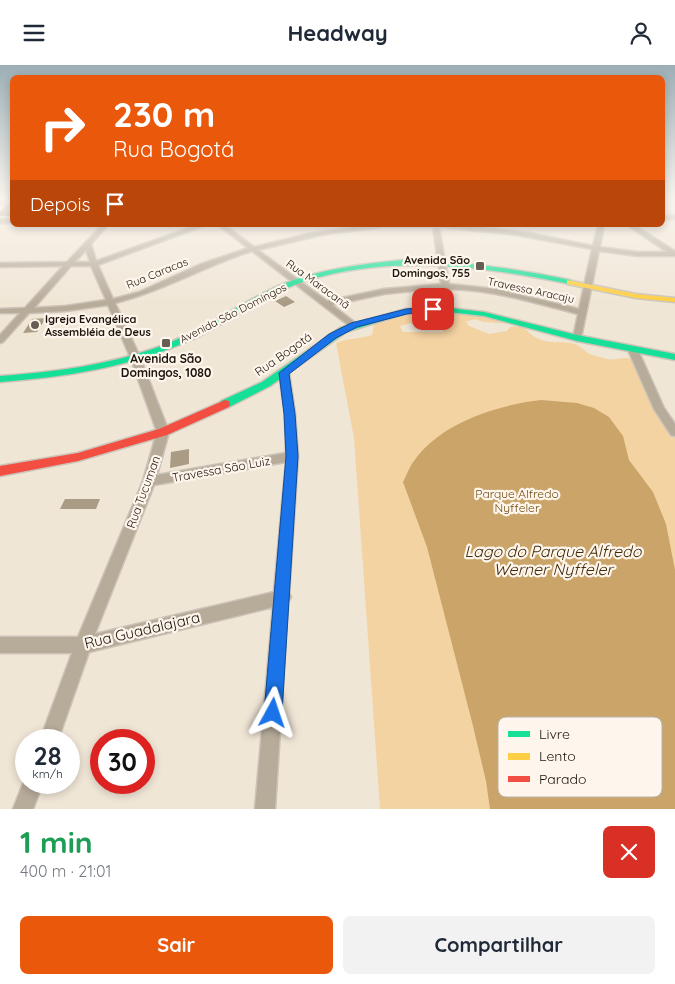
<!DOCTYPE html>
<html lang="pt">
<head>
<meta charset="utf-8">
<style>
	body { margin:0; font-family:Quicksand,sans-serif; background:#f2f2f3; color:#1f2937; height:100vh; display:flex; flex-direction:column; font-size:19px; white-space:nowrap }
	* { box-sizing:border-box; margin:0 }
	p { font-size:16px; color:#747a83 }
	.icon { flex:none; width:28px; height:28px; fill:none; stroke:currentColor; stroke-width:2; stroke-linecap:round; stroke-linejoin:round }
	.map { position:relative; height:744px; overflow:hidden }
	.panel { display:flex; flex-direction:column; background:#fff; flex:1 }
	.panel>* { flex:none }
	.hud { position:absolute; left:10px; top:10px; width:655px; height:152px; border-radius:8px; box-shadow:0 2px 8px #0003; background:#ea580c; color:#fff; overflow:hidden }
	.speed { position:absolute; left:15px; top:664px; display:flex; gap:10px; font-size:25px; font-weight:700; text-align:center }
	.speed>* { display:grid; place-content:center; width:65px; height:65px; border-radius:50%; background:#fff; box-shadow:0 2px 8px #0003; line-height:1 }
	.speed small { font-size:12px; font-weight:400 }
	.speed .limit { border:8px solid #d22; background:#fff; color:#111 }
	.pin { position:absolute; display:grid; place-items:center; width:42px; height:42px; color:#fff; margin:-21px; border-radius:10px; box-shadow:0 2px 8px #0006 }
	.me { position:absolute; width:55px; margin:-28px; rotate:5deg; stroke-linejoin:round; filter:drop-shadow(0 0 4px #0008) }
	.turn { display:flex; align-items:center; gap:18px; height:105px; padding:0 20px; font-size:22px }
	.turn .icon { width:65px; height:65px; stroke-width:2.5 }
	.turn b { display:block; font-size:35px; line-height:42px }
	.then { display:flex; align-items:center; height:48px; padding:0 20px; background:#0003; gap:10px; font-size:19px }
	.round { display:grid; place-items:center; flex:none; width:52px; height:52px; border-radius:8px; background:#f2f2f3 }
	.summary { display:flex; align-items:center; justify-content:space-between; height:85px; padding:0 20px }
	h1 { font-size:30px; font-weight:800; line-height:38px; color:#1e9e55 }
	.action { display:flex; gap:10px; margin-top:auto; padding:10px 20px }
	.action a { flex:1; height:58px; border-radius:8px; background:#ea580c; color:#fff; font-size:20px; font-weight:800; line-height:58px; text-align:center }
	.action a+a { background:#f2f2f3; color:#1f2937 }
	header { display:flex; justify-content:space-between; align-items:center; height:65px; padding:0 20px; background:#fff; font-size:22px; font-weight:800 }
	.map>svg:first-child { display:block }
	.green { fill:#f4d3a3; fill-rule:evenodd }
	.water { fill:#caa468 }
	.building { fill:#a99b84 }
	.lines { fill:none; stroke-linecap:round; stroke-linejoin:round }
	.street-casing { stroke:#ccc4b8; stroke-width:3 }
	.fast-casing { stroke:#ccc4b8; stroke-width:3 }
	.slow-casing { stroke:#ccc4b8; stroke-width:3 }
	.jam-casing { stroke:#ccc4b8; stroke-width:3 }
	.street { fill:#b7ab9a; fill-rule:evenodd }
	.fast { fill:#16e098; fill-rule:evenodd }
	.slow { fill:#ffcf43; fill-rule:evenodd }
	.jam { fill:#f24e42; fill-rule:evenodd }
	.route { fill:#1a73e8; stroke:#114b97 }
	.poi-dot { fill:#665e53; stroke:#fef6ec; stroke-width:2 }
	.labels { text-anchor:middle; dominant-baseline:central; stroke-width:4.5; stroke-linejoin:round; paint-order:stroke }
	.far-poi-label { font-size:11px; font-weight:bold; fill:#1c150c; stroke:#fef6ec; text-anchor:end }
	.far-street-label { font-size:11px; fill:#1c150c; stroke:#fef6ec }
	.street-label { font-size:12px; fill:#1c150c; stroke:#fef6ec }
	.poi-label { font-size:12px; font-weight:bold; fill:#1c150c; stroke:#fef6ec }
	.park-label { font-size:12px; fill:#6e4b10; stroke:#fef6ec }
	.near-street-label { font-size:15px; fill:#1c150c; stroke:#fef6ec }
	.near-water-label { font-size:16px; font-style:italic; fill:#412b09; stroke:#fef6ec }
	.key { fill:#fef6ec; stroke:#bab2a9; stroke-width:1 }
	.key-label { font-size:14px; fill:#1c150c }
</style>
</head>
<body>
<header><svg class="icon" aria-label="menu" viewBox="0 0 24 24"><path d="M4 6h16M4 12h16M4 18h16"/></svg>Headway<svg class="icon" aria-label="person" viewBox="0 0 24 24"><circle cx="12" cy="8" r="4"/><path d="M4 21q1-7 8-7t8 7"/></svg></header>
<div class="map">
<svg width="675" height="744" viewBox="0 0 675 744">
	<rect width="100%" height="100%" fill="#f0e6d6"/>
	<path class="green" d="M457,248L479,250L514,259L484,257L475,254L465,257L468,258L467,260L489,269L507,266L510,262C530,260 524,267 537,273C549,280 562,275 575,279C581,281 583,285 588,288C593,291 601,292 607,294C616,296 624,290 633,295L654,342L675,373V744H380L354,373L336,278C347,273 360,274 372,270L374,259L404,250ZM441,255L453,257L442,267H403L400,261L410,258L425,260Z"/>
	<path class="water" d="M541,335L577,338L594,343L609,352L623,371L629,395L653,427L666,459L675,505V744H490L486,716L472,657L427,482L403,417C407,410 409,402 414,396C440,358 497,340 541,335Z"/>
	<g class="building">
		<path d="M11,135H12V151H0V147Z"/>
		<path d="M286,231L295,237L284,242L275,236Z"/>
		<path d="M46,253L37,267L23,268L32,254Z"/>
		<path d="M189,384V399L170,403L171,387Z"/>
		<path d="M65,434H100L96,444H60Z"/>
	</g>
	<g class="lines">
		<defs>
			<g id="street">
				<path d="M0,135H6L0,139Z"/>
				<path d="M675,150V154L662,155V151Z"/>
				<rect x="0" y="154" width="12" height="4"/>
				<path d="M102,160H108L91,179L96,196L197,160H206L98,200L113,234L139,227L201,199L248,183L218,160H225L254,182L307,169L366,160H468L530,168L593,181L598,160H604L600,182L638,187H667L627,160H634L675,186V191H638L599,186L581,273L577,276L573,273L578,249C536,238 493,225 450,224L453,245L449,247L445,245L442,223L384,229L332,240L358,260L357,262H351L252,186C205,201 163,226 115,238L140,292L169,367L157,410L286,388L285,349L279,308L284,305L289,308L295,349L298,391L289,528L291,532L288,537L275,744H255L273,542L89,587L58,675H40L72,588H0V572H78L143,416L157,367L130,292L108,240L66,246L29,248L3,277L0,278V270L20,248H0V244L25,243L63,201L0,202V198L67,197ZM385,162H433L441,219L384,224L327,236L258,185L326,169ZM439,162L510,169L592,184L579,244L496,224L449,219ZM86,185L90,197H75ZM71,201H91L106,235L66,241L34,243ZM286,397L274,527L95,569L154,420Z"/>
				<path d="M633,282L638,285L664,343L675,359V371L671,370L654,344L628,285Z"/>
				<path d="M26,711V718H43L33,744H13Z"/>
			</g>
			<g id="fast">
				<path d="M402,195C460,196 514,203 570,215L574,217L570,219C482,201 392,189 305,216C264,230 229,257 191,275C131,302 65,312 0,317V311C55,307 109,300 161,281C204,265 241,237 283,219C321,204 362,199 402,195Z"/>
				<path d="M449,243L484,247L577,270L675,289V295L577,276L484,251L449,247L407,248L346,267L270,321L229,342H221L220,339L221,336L262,317L340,263L406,244Z"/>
			</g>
			<path id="slow" d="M567,215L636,229L675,233V237L636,233L567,219Z"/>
			<path id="jam" d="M225,335L229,336L230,339L229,342L167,370L78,396L0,411V401L78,388L159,364Z"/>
		</defs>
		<use href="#street" class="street-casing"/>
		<use href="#fast" class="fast-casing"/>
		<use href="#slow" class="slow-casing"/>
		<use href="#jam" class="jam-casing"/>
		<use href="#street" class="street"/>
		<use href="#fast" class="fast"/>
		<use href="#slow" class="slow"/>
		<use href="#jam" class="jam"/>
	</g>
	<linearGradient id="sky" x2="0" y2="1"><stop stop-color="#9caeb5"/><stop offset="0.56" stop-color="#f8f4ed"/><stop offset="1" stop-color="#f8f4ed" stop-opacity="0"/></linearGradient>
	<rect width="675" height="239" fill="url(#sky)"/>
	<path class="route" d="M433,242L438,244L436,246L407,249L357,262L336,273L289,309L295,349L298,391L282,648L279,654L273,657L266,654L264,648L286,391L284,349L279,308L329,269L351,258L406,244Z"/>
	<g class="poi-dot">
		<rect x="475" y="196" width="10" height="10" rx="2.5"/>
		<circle cx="35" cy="260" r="5"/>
		<rect x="161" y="273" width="10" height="10" rx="2.5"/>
	</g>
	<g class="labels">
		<g class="far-poi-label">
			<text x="470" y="195">Avenida São<tspan x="470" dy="13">Domingos, 755</tspan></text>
			<text x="45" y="254" text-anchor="start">Igreja Evangélica<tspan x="45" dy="13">Assembléia de Deus</tspan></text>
		</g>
		<g class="far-street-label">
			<text transform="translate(157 208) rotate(-22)">Rua Caracas</text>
			<text transform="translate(318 219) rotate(36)">Rua Maracanã</text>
			<text transform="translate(531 225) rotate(12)">Travessa Aracaju</text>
			<text transform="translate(233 248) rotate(-27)">Avenida São Domingos</text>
		</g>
		<g class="street-label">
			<text transform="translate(283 289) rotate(-35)">Rua Bogotá</text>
			<text transform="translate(221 404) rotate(-10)">Travessa São Luiz</text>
			<text transform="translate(143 427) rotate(-70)">Rua Tucuman</text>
		</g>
		<g class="poi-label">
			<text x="166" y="293">Avenida São<tspan x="166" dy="14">Domingos, 1080</tspan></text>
		</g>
		<g class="park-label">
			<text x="517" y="428">Parque Alfredo<tspan x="517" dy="14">Nyffeler</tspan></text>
		</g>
		<g class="near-street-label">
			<text transform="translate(142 565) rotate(-13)">Rua Guadalajara</text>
		</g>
		<g class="near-water-label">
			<text x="553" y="486">Lago do Parque Alfredo<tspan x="553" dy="18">Werner Nyffeler</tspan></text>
		</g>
	</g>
	<rect x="498" y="652" width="164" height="80" rx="8" class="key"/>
	<rect x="508" y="666" width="22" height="6" fill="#16e098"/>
	<rect x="508" y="688" width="22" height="7" fill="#ffcf43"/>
	<rect x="508" y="711" width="22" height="6" fill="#f24e42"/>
	<g class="key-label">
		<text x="539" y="674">Livre</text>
		<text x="539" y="696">Lento</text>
		<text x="539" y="719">Parado</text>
	</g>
</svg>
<div class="speed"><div>28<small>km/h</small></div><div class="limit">30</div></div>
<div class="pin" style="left:433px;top:244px;background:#d93025"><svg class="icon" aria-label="arrive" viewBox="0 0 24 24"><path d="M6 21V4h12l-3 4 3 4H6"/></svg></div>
<svg class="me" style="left:273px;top:648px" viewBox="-20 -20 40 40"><path d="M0-17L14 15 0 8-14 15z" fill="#1a73e8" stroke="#fff" stroke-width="4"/></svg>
<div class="hud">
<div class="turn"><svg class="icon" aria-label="right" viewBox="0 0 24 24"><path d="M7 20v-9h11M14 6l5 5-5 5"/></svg><div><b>230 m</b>Rua Bogotá</div></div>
<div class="then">Depois<svg class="icon" aria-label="arrive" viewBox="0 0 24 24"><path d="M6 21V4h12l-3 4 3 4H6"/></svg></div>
</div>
</div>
<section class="panel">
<div class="summary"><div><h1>1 min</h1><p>400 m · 21:01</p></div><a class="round" style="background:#d93025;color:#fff"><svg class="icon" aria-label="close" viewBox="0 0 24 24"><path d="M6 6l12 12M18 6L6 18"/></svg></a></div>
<div class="action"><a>Sair</a><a>Compartilhar</a></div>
</section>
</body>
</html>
